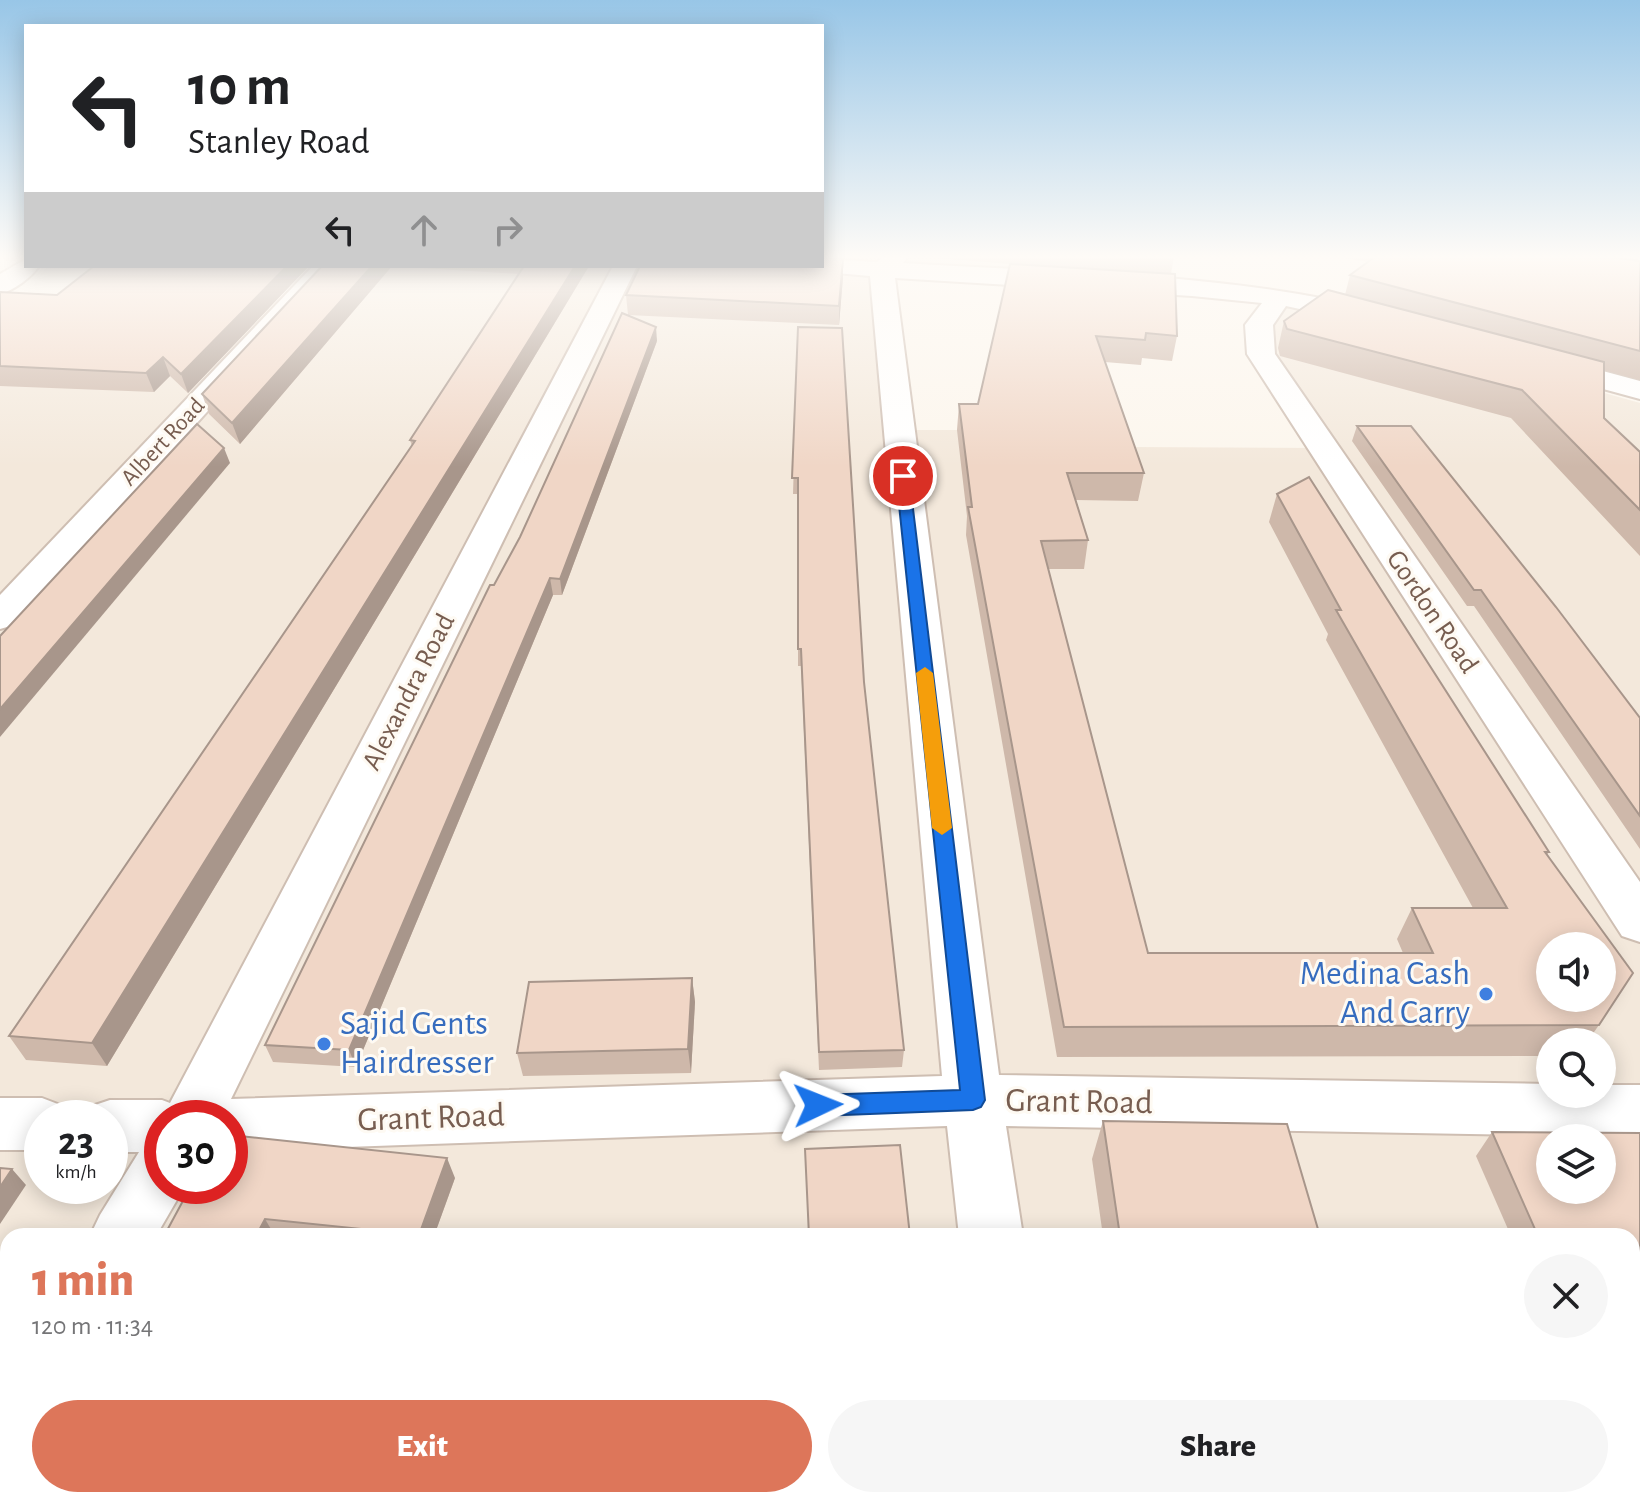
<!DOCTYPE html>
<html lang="en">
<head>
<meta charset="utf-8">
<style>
	body { margin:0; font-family:"Alegreya Sans",sans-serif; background:#f6f6f6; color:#202124; height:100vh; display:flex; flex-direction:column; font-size:30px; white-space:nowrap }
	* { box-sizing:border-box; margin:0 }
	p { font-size:26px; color:#757577 }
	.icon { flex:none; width:44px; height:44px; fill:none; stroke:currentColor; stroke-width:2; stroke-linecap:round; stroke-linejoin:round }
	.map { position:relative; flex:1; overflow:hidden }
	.sheet { position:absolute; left:0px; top:1228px; width:1640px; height:280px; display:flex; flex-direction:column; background:#fff; border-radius:24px 24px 0 0; box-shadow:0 4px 20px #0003 }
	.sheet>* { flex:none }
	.top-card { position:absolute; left:24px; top:24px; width:800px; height:244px; border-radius:0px; box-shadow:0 4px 20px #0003; background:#fff; color:#202124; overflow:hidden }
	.fabs { position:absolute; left:1536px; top:932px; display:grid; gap:16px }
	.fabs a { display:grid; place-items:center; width:80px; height:80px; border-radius:50%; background:#fff; box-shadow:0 4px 20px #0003; font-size:40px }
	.speed { position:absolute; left:24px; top:1100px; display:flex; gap:16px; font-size:40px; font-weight:700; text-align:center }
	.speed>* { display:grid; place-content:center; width:104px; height:104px; border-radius:50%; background:#fff; box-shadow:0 4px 20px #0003; line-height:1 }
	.speed small { font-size:20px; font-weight:400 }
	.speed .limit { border:12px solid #d22; background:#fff; color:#111 }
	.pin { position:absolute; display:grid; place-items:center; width:68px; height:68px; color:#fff; margin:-34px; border:4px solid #fff; border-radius:50%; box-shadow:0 2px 8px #0007 }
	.me { position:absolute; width:88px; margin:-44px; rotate:88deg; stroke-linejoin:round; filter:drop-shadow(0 0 6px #0008) }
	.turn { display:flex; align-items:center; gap:28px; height:168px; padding:0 32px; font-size:36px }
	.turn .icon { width:104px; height:104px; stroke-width:2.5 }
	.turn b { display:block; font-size:56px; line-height:68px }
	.lanes { display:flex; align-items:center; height:76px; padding:0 32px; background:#0003; justify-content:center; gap:40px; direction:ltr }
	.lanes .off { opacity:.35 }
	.round { display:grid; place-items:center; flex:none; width:84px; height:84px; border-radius:42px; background:#f6f6f6 }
	.headline { display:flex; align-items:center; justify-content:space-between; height:136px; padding:0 32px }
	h1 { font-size:48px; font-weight:800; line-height:60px; color:#dd765a }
	.action { display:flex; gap:16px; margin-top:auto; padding:16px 32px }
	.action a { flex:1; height:92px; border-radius:48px; background:#dd765a; color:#fff; font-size:32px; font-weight:800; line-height:92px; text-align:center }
	.action a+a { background:#f6f6f6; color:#202124 }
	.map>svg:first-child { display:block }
	.residential { fill:#f3e8db; fill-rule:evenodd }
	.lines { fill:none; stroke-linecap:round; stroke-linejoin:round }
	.minor-casing { stroke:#cebeb2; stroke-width:4 }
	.minor { fill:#fff; fill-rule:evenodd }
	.wall { fill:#ceb8aa }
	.shaded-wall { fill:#a8968b }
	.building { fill:#f0d6c6; stroke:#a8968b; stroke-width:2; fill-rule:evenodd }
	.route { fill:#1a73e8; stroke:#114b97; stroke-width:2 }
	.slow { fill:#f59e0b }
	.shop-dot { fill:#3f7fe0; stroke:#fefaf3; stroke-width:3 }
	.labels { text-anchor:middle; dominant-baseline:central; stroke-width:6; stroke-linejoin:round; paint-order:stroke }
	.far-street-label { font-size:24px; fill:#775d50; stroke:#fefaf3 }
	.street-label { font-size:28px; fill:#775d50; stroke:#fefaf3 }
	.near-shop-label { font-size:34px; fill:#366cbe; stroke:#fefaf3; text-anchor:end }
	.near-street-label { font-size:34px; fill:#775d50; stroke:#fefaf3 }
</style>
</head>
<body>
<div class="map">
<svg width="1640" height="1508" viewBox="0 0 1640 1508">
	<rect width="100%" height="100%" fill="#fcf6ed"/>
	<g class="residential">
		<path d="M822,256H1096L1103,279L822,260Z"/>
		<path d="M337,266H764L873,272L890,430H1123L1130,447L1320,448L1263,349L1286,304L1640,403V1508H0V303L295,309ZM1550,946H1602V998H1550ZM1550,1042H1602V1094H1550ZM42,1118H110V1186H42ZM162,1118H230V1186H162ZM1550,1138H1602V1190H1550ZM8,1236H1632V1500H8Z"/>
	</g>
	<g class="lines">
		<defs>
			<g id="minor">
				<path d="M883,256H909L903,263C1061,273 1223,272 1377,310L1381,316L1377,322L1368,324L1286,306L1273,325L1275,354L1640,882V942L1622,936L1247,354L1245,325L1262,303L1192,296L895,278L999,1075L1550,1084V1094H1602V1085H1640V1137L1006,1126L1023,1236H959L947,1126L230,1151V1118H162V1186H185L156,1236H90L100,1215L139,1152H110V1118H84L89,1107L110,1100H162L170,1103L613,266H637L231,1099L942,1076L870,276L813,271L810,266H822V259L877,262Z"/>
				<path d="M26,259V266H39C31,278 14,290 0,294V274Z"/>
				<path d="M313,266H339L14,625L0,629V595Z"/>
				<path d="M1547,356L1640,381V399L1537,371L1533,365L1537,359Z"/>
				<path d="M0,1098H42L63,1106L69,1118H42V1150H0Z"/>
				<path d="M8,1390V1470L0,1474V1393Z"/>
				<path d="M990,1500H1064L1065,1508H991Z"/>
			</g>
		</defs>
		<use href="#minor" class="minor-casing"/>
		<use href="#minor" class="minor"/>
	</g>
	<g class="wall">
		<path d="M822,256H844L837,257L843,277L839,325L628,315L626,295Z"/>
		<path d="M911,256H1174L1171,274L1177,336L1172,361L1142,358L1141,365L1105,362L1144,473L1138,501L1076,500L1088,540L1084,569H1048L1148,953H1403L1397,939L1412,908H1473L1326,640L1328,634L1269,522L1277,494L1549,852L1547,855L1599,1025L1587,1042H1550V1056L1057,1057L966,535L967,516L957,430L959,404H978L1010,264Z"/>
		<path d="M1331,256H1605L1640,261V380L1604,370V418L1640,452V556L1511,418L1280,356L1278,348L1284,321L1345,295L1350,275L1369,262Z"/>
		<path d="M309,266L188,393L170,376L154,392L0,386V292L57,295Z"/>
		<path d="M322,266H589L107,1066L26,1060L9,1036L412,446L410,440L519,274L392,266L240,444L209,414L202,394Z"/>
		<path d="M798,327L864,682L904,1050L902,1067L819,1070L801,666H798V494H793Z"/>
		<path d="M657,341L562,595H553L356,1067L273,1062L265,1045L494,585Z"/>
		<path d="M1357,426L1640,718V849L1474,606H1467L1352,441Z"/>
		<path d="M692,978L695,1002L691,1073L523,1076L517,1053Z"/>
		<path d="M1103,1121L1320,1236H1103L1092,1159Z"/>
		<path d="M1492,1132L1640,1133V1271H1632V1236H1511L1476,1156Z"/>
		<path d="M455,1178L434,1236H164Z"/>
		<path d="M1162,1500H1321L1324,1508H1164Z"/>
	</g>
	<g class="shaded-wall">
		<path d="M843,258V277L839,325V306Z"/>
		<path d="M287,266H309L188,393L181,374Z"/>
		<path d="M372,266H392L240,444L232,423Z"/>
		<path d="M575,266H589L107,1066L92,1043Z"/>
		<path d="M656,327L657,341L562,595L560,579Z"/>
		<path d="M163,357L170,376L154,392L146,373Z"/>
		<path d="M224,448L230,463L0,737V709Z"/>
		<path d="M550,578L553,595L356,1067L349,1050Z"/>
		<path d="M692,978L695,1002L691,1073L688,1049Z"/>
		<path d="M447,1158L455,1178L434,1236H419Z"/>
		<path d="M12,1169L26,1185L0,1224V1187Z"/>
		<path d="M265,1219L275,1236H256Z"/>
		<path d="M128,1500H153L149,1508H124Z"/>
	</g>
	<g class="building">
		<path d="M822,256L843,258L839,306L626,295L640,266H822Z"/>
		<path d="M1376,256H1605L1640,261V351L1350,275Z"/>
		<path d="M1010,264L1175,274L1177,336L1146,333L1145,340L1096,336L1144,473H1067L1088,540L1041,541L1148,953H1433L1412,908H1507L1336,610H1341L1277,494L1309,477L1549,852H1545L1633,973L1599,1025L1064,1027L968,507H972L959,404H978ZM1550,946H1602V998H1550Z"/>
		<path d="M94,266H287L181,374L163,357L146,373L0,366V292L57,295Z"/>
		<path d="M322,266H372L232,423L202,394Z"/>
		<path d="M524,266H575L92,1043L9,1036L415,441L410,440Z"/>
		<path d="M1328,290L1604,362V418L1640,452V510L1522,390L1287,329L1284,321Z"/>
		<path d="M622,313L656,327L560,579L550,578L349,1050L265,1045L490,585H494L520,537Z"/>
		<path d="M798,327L842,328L864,682L904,1050L819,1052L801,649H798V478H792Z"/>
		<path d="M197,424L224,448L0,709V636Z"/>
		<path d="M1357,426H1411L1556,607L1640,718V816L1481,590H1474Z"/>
		<path d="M692,978L688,1049L517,1053L529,982Z"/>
		<path d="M1103,1121L1287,1124L1320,1236H1120Z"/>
		<path d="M1492,1132L1640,1133V1249H1632V1236H1538ZM1550,1138H1602V1190H1550Z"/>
		<path d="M230,1135L447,1158L419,1235L265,1219L256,1236H164L191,1186H230Z"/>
		<path d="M900,1145L910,1236H809L805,1149Z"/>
		<path d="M0,1168L12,1169L0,1187Z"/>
		<path d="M18,1500H128L124,1508H14Z"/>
		<path d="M821,1500H939L940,1508H821Z"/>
		<path d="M1187,1500H1321L1324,1508H1189Z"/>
	</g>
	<linearGradient id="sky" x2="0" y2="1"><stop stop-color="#98c6e7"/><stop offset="0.55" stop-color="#fefbf7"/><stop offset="1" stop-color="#fefbf7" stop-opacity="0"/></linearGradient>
	<rect width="1640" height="467" fill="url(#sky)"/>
	<path class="route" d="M903,472L909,476L985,1100L981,1107L973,1110L818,1116L809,1113L806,1105L809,1098L818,1095L960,1090L896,476Z"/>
	<path class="slow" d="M925,667L933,673L952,828L942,835L932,828L916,673Z"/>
	<g class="shop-dot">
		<circle cx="1486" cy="994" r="8"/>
		<circle cx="324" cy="1044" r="8"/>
	</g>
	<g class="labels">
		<g class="far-street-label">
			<text transform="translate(163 442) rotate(-47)">Albert Road</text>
		</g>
		<g class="street-label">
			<text transform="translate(1432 612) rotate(56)">Gordon Road</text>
			<text transform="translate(409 692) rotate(-63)">Alexandra Road</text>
		</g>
		<g class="near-shop-label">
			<text x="1470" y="974">Medina Cash<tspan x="1470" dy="39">And Carry</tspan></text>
			<text x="340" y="1024" text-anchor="start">Sajid Gents<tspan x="340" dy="39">Hairdresser</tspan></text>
		</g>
		<g class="near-street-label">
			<text transform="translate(1079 1102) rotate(1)">Grant Road</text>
			<text transform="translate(431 1118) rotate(-2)">Grant Road</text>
		</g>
	</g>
</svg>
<div class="fabs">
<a><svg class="icon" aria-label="sound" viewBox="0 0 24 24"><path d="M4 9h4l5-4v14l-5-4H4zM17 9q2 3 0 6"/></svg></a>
<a><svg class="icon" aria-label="search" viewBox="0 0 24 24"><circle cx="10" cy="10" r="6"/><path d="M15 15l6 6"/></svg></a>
<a><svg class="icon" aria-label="layers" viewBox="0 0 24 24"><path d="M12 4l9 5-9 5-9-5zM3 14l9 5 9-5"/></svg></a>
</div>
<div class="speed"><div>23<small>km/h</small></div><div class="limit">30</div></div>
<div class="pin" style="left:903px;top:476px;background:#d93025"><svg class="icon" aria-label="arrive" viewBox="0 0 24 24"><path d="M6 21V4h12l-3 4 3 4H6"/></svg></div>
<svg class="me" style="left:818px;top:1105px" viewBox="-20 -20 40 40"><path d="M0-17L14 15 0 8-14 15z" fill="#1a73e8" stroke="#fff" stroke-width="4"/></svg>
<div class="top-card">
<div class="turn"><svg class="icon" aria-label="left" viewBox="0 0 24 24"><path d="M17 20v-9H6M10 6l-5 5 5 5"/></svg><div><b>10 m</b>Stanley Road</div></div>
<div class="lanes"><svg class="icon" aria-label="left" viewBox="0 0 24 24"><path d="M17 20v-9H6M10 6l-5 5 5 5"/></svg><svg class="icon off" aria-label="ahead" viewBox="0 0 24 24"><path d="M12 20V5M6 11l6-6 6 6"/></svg><svg class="icon off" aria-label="right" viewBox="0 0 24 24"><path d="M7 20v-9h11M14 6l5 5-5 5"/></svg></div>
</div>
<section class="sheet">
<div class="headline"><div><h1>1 min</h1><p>120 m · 11:34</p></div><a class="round"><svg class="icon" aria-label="close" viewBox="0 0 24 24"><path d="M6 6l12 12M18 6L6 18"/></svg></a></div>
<div class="action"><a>Exit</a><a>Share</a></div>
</section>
</div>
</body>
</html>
